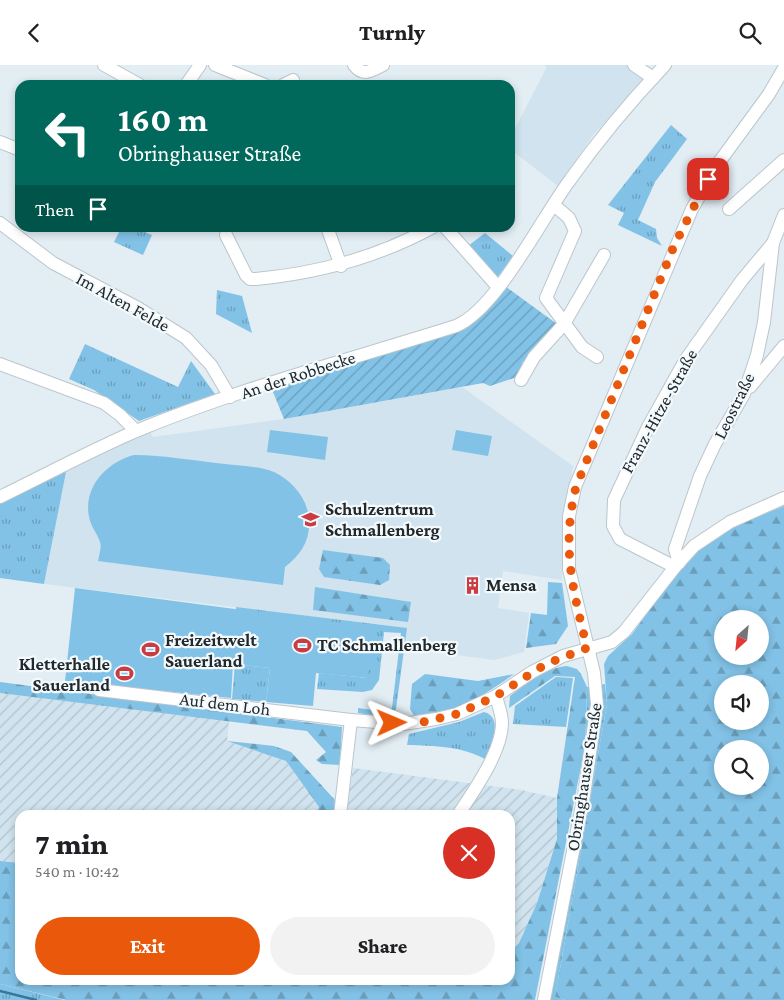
<!DOCTYPE html>
<html lang="en">
<head>
<meta charset="utf-8">
<style>
	body { margin:0; font-family:"Crimson Pro",serif; background:#f2f2f2; color:#202124; height:100vh; display:flex; flex-direction:column; font-size:19px; white-space:nowrap }
	* { box-sizing:border-box; margin:0 }
	p { font-size:16px; color:#757577 }
	.icon { flex:none; width:28px; height:28px; fill:none; stroke:currentColor; stroke-width:2; stroke-linecap:round; stroke-linejoin:round }
	.map { position:relative; flex:1; overflow:hidden }
	.drawer { position:absolute; left:15px; top:745px; width:500px; height:175px; display:flex; flex-direction:column; background:#fff; border-radius:15px; box-shadow:0 2px 8px #0003 }
	.drawer>* { flex:none }
	.hud { position:absolute; left:15px; top:15px; width:500px; height:152px; border-radius:15px; box-shadow:0 2px 8px #0003; background:#00695c; color:#fff; overflow:hidden }
	.needle { width:32px; rotate:207deg }
	.fabs { position:absolute; left:714px; top:545px; display:grid; gap:10px }
	.fabs a { display:grid; place-items:center; width:55px; height:55px; border-radius:50%; background:#fff; box-shadow:0 2px 8px #0003; font-size:25px }
	.pin { position:absolute; display:grid; place-items:center; width:42px; height:42px; color:#fff; margin:-21px; border-radius:10px; box-shadow:0 2px 8px #0006 }
	.me { position:absolute; width:55px; margin:-28px; rotate:89deg; stroke-linejoin:round; filter:drop-shadow(0 0 4px #0008) }
	.turn { display:flex; align-items:center; gap:18px; height:105px; padding:0 20px; font-size:22px }
	.turn .icon { width:65px; height:65px; stroke-width:2.5 }
	.turn b { display:block; font-size:35px; line-height:42px }
	.then { display:flex; align-items:center; height:48px; padding:0 20px; background:#0003; gap:10px; font-size:19px }
	.round { display:grid; place-items:center; flex:none; width:52px; height:52px; border-radius:26px; background:#f2f2f2 }
	.summary { display:flex; align-items:center; justify-content:space-between; height:85px; padding:0 20px }
	h1 { font-size:30px; font-weight:800; line-height:38px }
	.primary-button { display:flex; gap:10px; margin-top:auto; padding:10px 20px }
	.primary-button a { flex:1; height:58px; border-radius:30px; background:#ea580c; color:#fff; font-size:20px; font-weight:800; line-height:58px; text-align:center }
	.primary-button a+a { background:#f2f2f2; color:#202124 }
	header { display:flex; justify-content:space-between; align-items:center; height:65px; padding:0 20px; background:#fff; font-size:22px; font-weight:800 }
	.map>svg:first-child { display:block }
	.built { fill:#d0e3ee }
	.industrial { fill:url(#industrial-furrows) }
	.grass { fill:url(#grass-tufts) }
	.forest { fill:url(#forest-firs); fill-rule:evenodd }
	.garden { fill:url(#garden-furrows) }
	.pitch { fill:#82c2e6 }
	.lines { fill:none; stroke-linecap:round; stroke-linejoin:round }
	.stream { stroke:#357899; stroke-width:2.5 }
	.minor-casing { stroke:#bbc6cc; stroke-width:14 }
	.minor { stroke:#fff; stroke-width:12 }
	.route { stroke:#ea580c; stroke-width:9; stroke-dasharray:0 16.2 }
	.labels { text-anchor:middle; dominant-baseline:central; stroke-width:4.5; stroke-linejoin:round; paint-order:stroke }
	.street-label { font-size:18px; fill:#23282a; stroke:#f3fafe }
	.poi-label { font-size:18px; font-weight:bold; fill:#23282a; stroke:#f3fafe; text-anchor:start }
</style>
</head>
<body>
<header><svg class="icon" aria-label="back" viewBox="0 0 24 24"><path d="M15 5l-7 7 7 7"/></svg>Turnly<svg class="icon" aria-label="search" viewBox="0 0 24 24"><circle cx="10" cy="10" r="6"/><path d="M15 15l6 6"/></svg></header>
<div class="map">
<svg width="784" height="935" viewBox="0 0 784 935">
	<defs>
		<pattern id="industrial-furrows" width="10" height="10" patternUnits="userSpaceOnUse" patternTransform="scale(1.25)"><rect width="10" height="10" fill="#d0e3ee"/><path d="M-1 1l2-2M0 10L10 0M9 11l2-2" fill="none" stroke="#b2c3cc"/></pattern>
		<pattern id="grass-tufts" width="24" height="20" patternUnits="userSpaceOnUse" patternTransform="scale(1.25)"><rect width="24" height="20" fill="#82c2e6"/><path d="M3 7l-1-3M5 7V3M7 7l1-3M15 17l-1-3M17 17v-4M19 17l1-3" fill="none" stroke="#6a9ebb"/></pattern>
		<pattern id="forest-firs" width="22" height="20" patternUnits="userSpaceOnUse" patternTransform="scale(1.25)"><rect width="22" height="20" fill="#82c2e6"/><path d="M5 1l3.5 6h-7zM16 11l3.5 6h-7z" fill="#6a9ebb"/></pattern>
		<pattern id="garden-furrows" width="10" height="10" patternUnits="userSpaceOnUse" patternTransform="scale(1.25)"><rect width="10" height="10" fill="#82c2e6"/><path d="M-1 1l2-2M0 10L10 0M9 11l2-2" fill="none" stroke="#6a9ebb"/></pattern>
	</defs>
	<rect width="100%" height="100%" fill="#e2edf4"/>
	<g class="built">
		<path d="M544,0H631L647,13L593,70L558,121L510,84V73L547,2Z"/>
		<path d="M462,322L573,401L562,478V515L503,506L498,543L529,548L524,587L494,595L404,583L406,563L44,519L66,407L149,365L153,372L284,354Z"/>
	</g>
	<g class="industrial">
		<path d="M0,628L229,656L227,676L286,696L319,742L317,750H20V798L0,796Z"/>
		<path d="M353,703L521,725L557,733V774L537,838L519,878L510,887V750H346Z"/>
	</g>
	<g class="grass">
		<path d="M671,60L687,74L655,117L638,155L656,164L657,173L662,181L618,160L624,148L608,140Z"/>
		<path d="M121,163H136L152,170L143,190L114,177Z"/>
		<path d="M485,168L513,191L497,213L468,181Z"/>
		<path d="M217,225L242,231L252,268L216,249Z"/>
		<path d="M85,279L178,322L191,296L215,329L139,356L94,325L69,314Z"/>
		<path d="M66,407L44,519L0,513V437Z"/>
		<path d="M236,542L407,563L396,644C388,656 370,649 358,648V643L388,647L392,643L401,568L384,567L379,615L372,625L363,627L317,624L319,608L367,613L236,545Z"/>
		<path d="M235,599L270,603L266,637L232,634Z"/>
		<path d="M556,612L573,613L566,662L513,659L515,641Z"/>
		<path d="M605,619L607,639L555,932L565,935H550L585,681L587,622Z"/>
		<path d="M484,647C505,653 490,681 485,694C461,681 435,681 407,680L409,669L459,657Z"/>
		<path d="M0,919L64,935H66H0Z"/>
	</g>
	<g class="forest">
		<path d="M784,441V935H565L555,932L607,639L604,599L608,591L632,569L676,509L716,468ZM722,554H760V591H722ZM722,619H760V656H722ZM722,684H760V721H722Z"/>
		<path d="M323,485L383,493L390,500L389,515L380,520L324,512L319,504Z"/>
		<path d="M548,517L562,518L568,561L556,579L526,583L531,548L547,550Z"/>
		<path d="M315,522L411,537L408,557L313,545Z"/>
		<path d="M567,601L577,604L581,609L587,622L585,681L535,935H66L0,919V796L20,798V915H458L479,920L483,915H510V887L519,878L537,838L557,774V733L575,612L555,611L509,643L510,631C528,618 545,603 567,601Z"/>
		<path d="M425,609L478,616L514,609C489,627 446,657 414,651L410,644L412,619Z"/>
		<path d="M0,617L342,662L340,700L322,699L316,695L326,687L307,666L0,628Z"/>
		<path d="M227,676L274,681L291,687L335,735L334,750H317L319,742L286,696Z"/>
	</g>
	<path class="garden" d="M505,221L557,259L522,298L523,300L517,312L490,321L483,318L284,354L271,322L459,266Z"/>
	<g class="pitch">
		<path d="M270,365L328,372L325,395L267,387Z"/>
		<path d="M456,365L492,371L488,391L452,385Z"/>
		<path d="M134,390C164,390 195,396 225,399C240,401 259,401 274,407C293,416 309,435 309,457C310,476 300,491 285,502L283,520L98,496C99,490 102,481 100,477C97,468 91,462 89,452C83,422 107,397 134,390Z"/>
		<path d="M75,523L373,562L368,613L316,608L313,641L266,637L270,603L233,599L231,633L65,616Z"/>
	</g>
	<g class="lines">
		<path class="stream" d="M0,926L36,935"/>
		<defs>
			<g id="minor">
				<path d="M104,0L140,20"/>
				<path d="M215,0L265,20"/>
				<path d="M354,0C363,12 371,6 383,0"/>
				<path d="M634,0L653,13"/>
				<path d="M186,20L200,0"/>
				<path d="M283,20L293,15"/>
				<path d="M0,77L20,85"/>
				<path d="M554,140L569,153L575,166L546,233L582,282L597,292"/>
				<path d="M729,144L784,95"/>
				<path d="M0,158L53,198L138,243L186,273L211,300L230,332"/>
				<path d="M327,162L341,201"/>
				<path d="M445,162L498,222"/>
				<path d="M226,170L246,210L250,214H256C319,208 376,193 433,162"/>
				<path d="M0,299L104,338L120,350L136,366"/>
				<path d="M521,315L534,292L564,259L604,190"/>
				<path d="M750,322L784,281"/>
				<path d="M0,432C45,410 90,386 136,366C240,323 349,295 456,261C497,244 542,152 570,115C599,74 631,36 665,0"/>
				<path d="M679,498L675,484L700,411L715,379L744,329L757,290L764,257L773,178L784,150"/>
				<path d="M675,502L620,474L613,461L614,435L648,362L686,294L742,215L773,178"/>
				<path d="M99,625L351,655L403,659L436,654L457,649L496,631L532,607L563,591L612,577L624,567L675,502L694,481L730,457L784,433"/>
				<path d="M340,750L351,655"/>
				<path d="M458,750C473,727 502,687 502,658C502,649 498,640 496,631"/>
				<path d="M544,935L584,730L597,639L594,608L569,504V451L575,422L692,144L717,100L769,29L784,3"/>
			</g>
		</defs>
		<use href="#minor" class="minor-casing"/>
		<use href="#minor" class="minor"/>
	</g>
	<g class="lines">
		<path class="route" d="M392,658H419L457,649L496,631L546,599L587,583C573,524 561,483 576,422L674,181L708,114"/>
	</g>
	<defs>
		<symbol id="school-bare" viewBox="-9 -9 18 18"><path d="M0-5L7-2L0 1L-7-2ZM-4 1L0 2.5L4 1V4Q0 6-4 4Z" fill="#cb3c40" stroke="#f3fafe" stroke-width="2.5" paint-order="stroke"/></symbol>
		<symbol id="building-bare" viewBox="-9 -9 18 18"><path d="M-4-6H4V6H1V3H-1V6H-4ZM-2.5-4.3h1.7v1.8h-1.7ZM.8-4.3h1.7v1.8H.8ZM-2.5-1h1.7V.8h-1.7ZM.8-1h1.7V.8H.8Z" fill="#cb3c40" stroke="#f3fafe" stroke-width="2.5" paint-order="stroke"/></symbol>
		<symbol id="stadium-bare" viewBox="-9 -9 18 18"><path d="M0-5a6.5 5 0 1 0 0 10a6.5 5 0 1 0 0-10ZM-3.5-1.8h7v3.6h-7Z" fill="#cb3c40" stroke="#f3fafe" stroke-width="2.5" paint-order="stroke"/></symbol>
	</defs>
	<g fill-rule="evenodd">
		<use href="#school-bare" x="298" y="442" width="25" height="25"/>
		<use href="#building-bare" x="460" y="508" width="25" height="25"/>
		<use href="#stadium-bare" x="290" y="568" width="25" height="25"/>
		<use href="#stadium-bare" x="138" y="572" width="25" height="25"/>
		<use href="#stadium-bare" x="112" y="596" width="25" height="25"/>
	</g>
	<g class="labels">
		<g class="street-label">
			<text transform="translate(123 237) rotate(29)">Im Alten Felde</text>
			<text transform="translate(298 310) rotate(-18)">An der Robbecke</text>
			<text transform="translate(734 341) rotate(-64)">Leostraße</text>
			<text transform="translate(659 346) rotate(-61)">Franz-Hitze-Straße</text>
			<text transform="translate(225 639) rotate(7)">Auf dem Loh</text>
			<text transform="translate(584 712) rotate(-81)">Obringhauser Straße</text>
		</g>
		<g class="poi-label">
			<text x="325" y="444">Schulzentrum<tspan x="325" dy="21">Schmallenberg</tspan></text>
			<text x="486" y="520">Mensa</text>
			<text x="165" y="575">Freizeitwelt<tspan x="165" dy="21">Sauerland</tspan></text>
			<text x="317" y="580">TC Schmallenberg</text>
			<text x="110" y="599" text-anchor="end">Kletterhalle<tspan x="110" dy="21">Sauerland</tspan></text>
		</g>
	</g>
</svg>
<div class="fabs">
<a><svg class="needle" viewBox="-14 -14 28 28"><path d="M0-13l5 13h-10z" fill="#e53935"/><path d="M0 13l5-13h-10z" fill="#757577"/></svg></a>
<a><svg class="icon" aria-label="sound" viewBox="0 0 24 24"><path d="M4 9h4l5-4v14l-5-4H4zM17 9q2 3 0 6"/></svg></a>
<a><svg class="icon" aria-label="search" viewBox="0 0 24 24"><circle cx="10" cy="10" r="6"/><path d="M15 15l6 6"/></svg></a>
</div>
<div class="pin" style="left:708px;top:114px;background:#d93025"><svg class="icon" aria-label="arrive" viewBox="0 0 24 24"><path d="M6 21V4h12l-3 4 3 4H6"/></svg></div>
<svg class="me" style="left:392px;top:658px" viewBox="-20 -20 40 40"><path d="M0-17L14 15 0 8-14 15z" fill="#ea580c" stroke="#fff" stroke-width="4"/></svg>
<div class="hud">
<div class="turn"><svg class="icon" aria-label="left" viewBox="0 0 24 24"><path d="M17 20v-9H6M10 6l-5 5 5 5"/></svg><div><b>160 m</b>Obringhauser Straße</div></div>
<div class="then">Then<svg class="icon" aria-label="arrive" viewBox="0 0 24 24"><path d="M6 21V4h12l-3 4 3 4H6"/></svg></div>
</div>
<section class="drawer">
<div class="summary"><div><h1>7 min</h1><p>540 m · 10:42</p></div><a class="round" style="background:#d93025;color:#fff"><svg class="icon" aria-label="close" viewBox="0 0 24 24"><path d="M6 6l12 12M18 6L6 18"/></svg></a></div>
<div class="primary-button"><a>Exit</a><a>Share</a></div>
</section>
</div>
</body>
</html>
